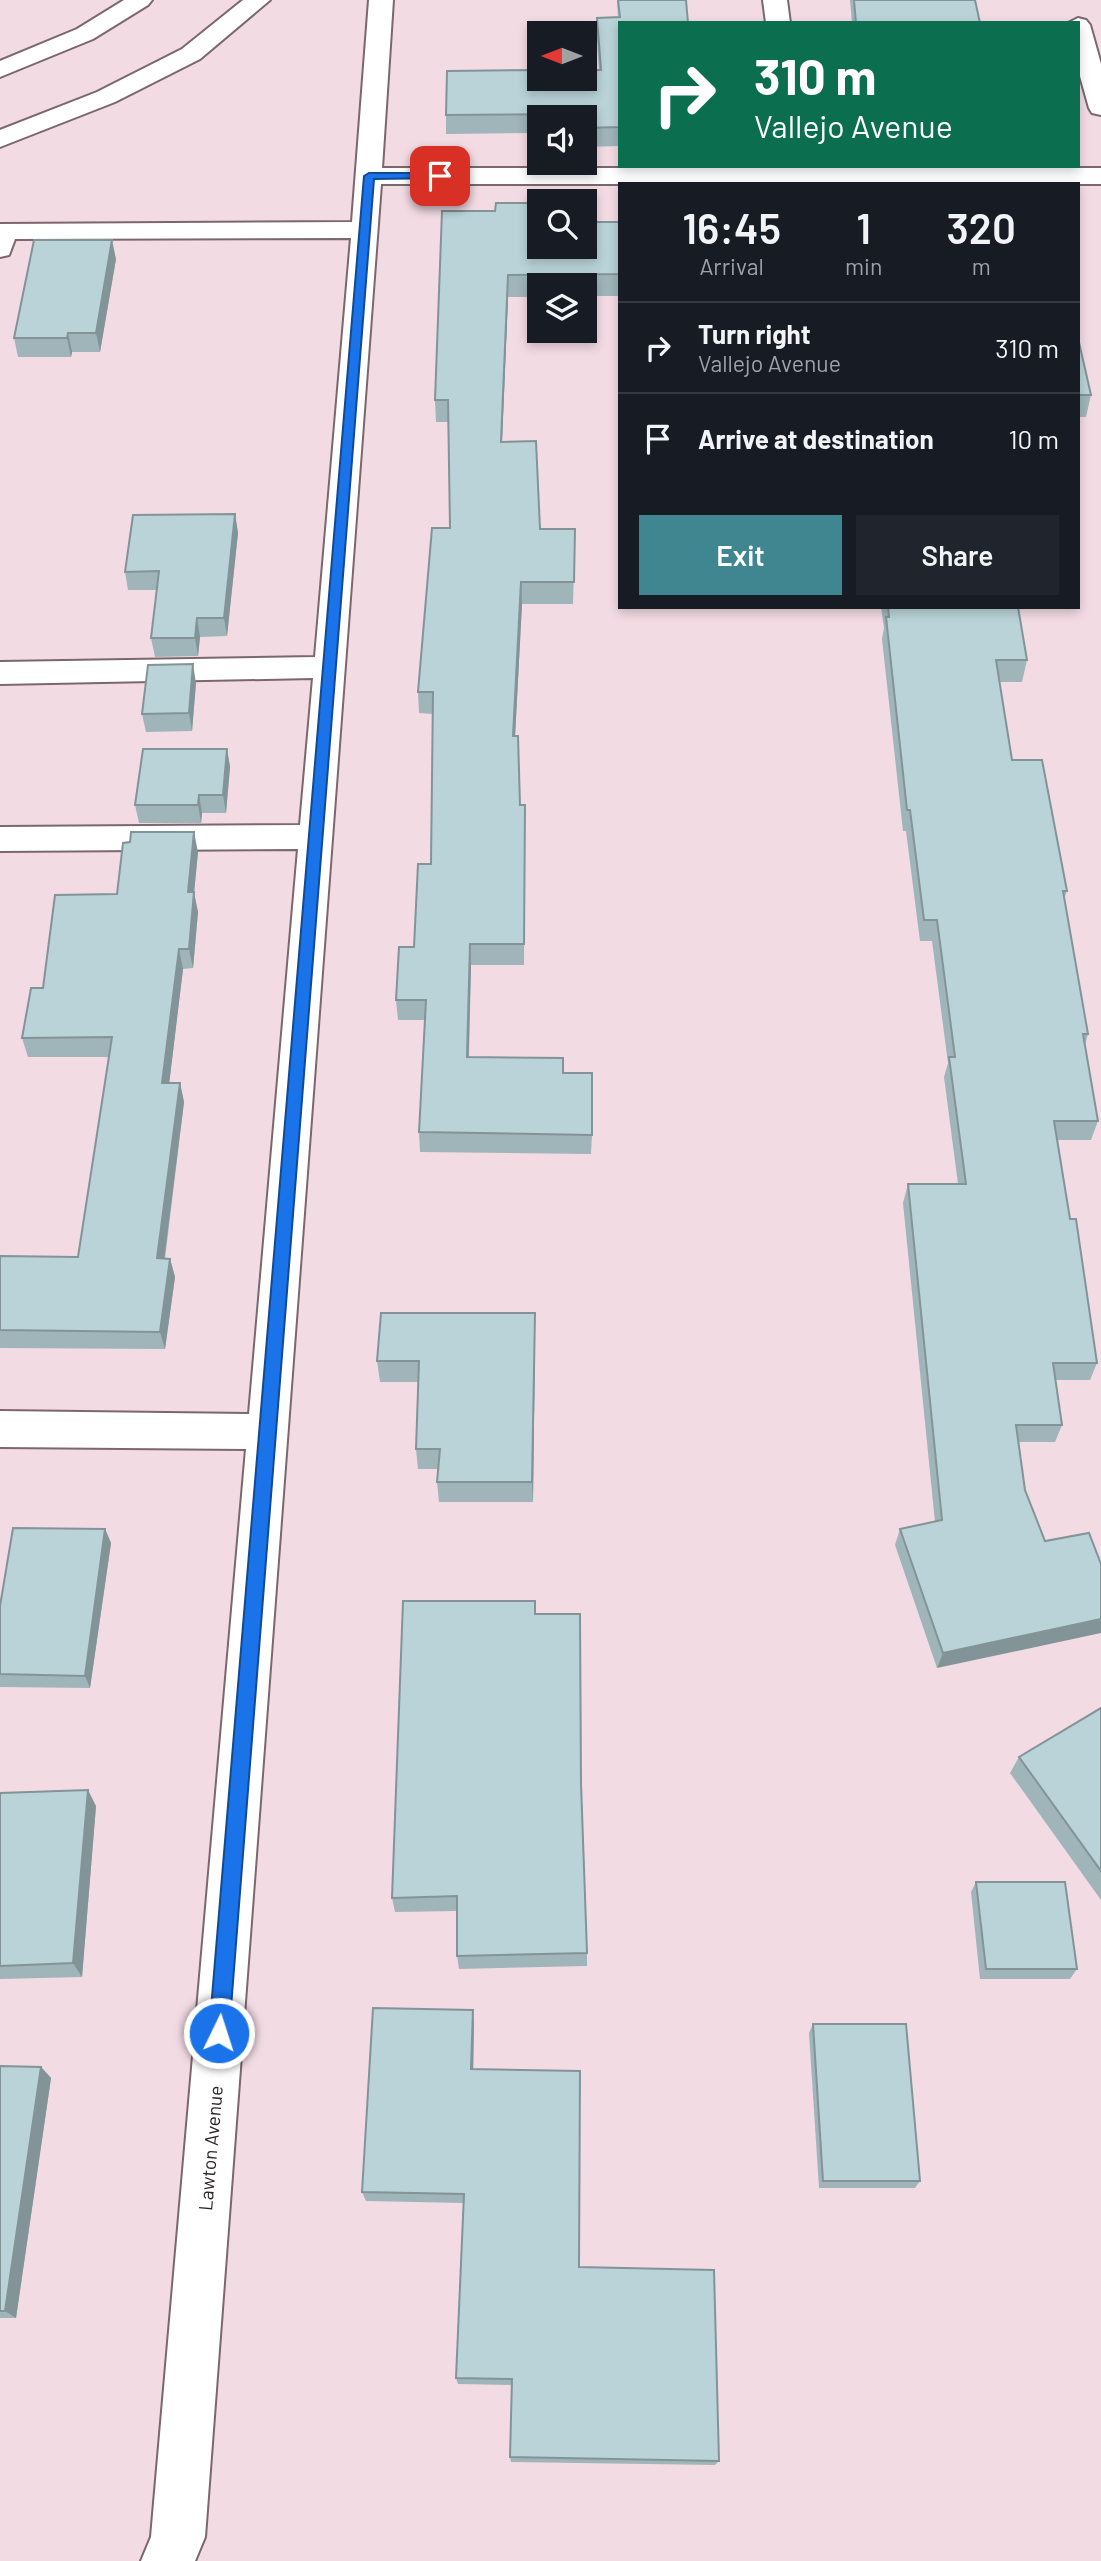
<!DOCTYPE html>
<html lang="en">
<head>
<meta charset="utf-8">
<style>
	body { margin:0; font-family:Barlow,sans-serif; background:#20242c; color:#f1f3f6; height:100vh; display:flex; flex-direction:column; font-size:26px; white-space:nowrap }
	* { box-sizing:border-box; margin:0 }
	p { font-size:23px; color:#9ea1a6 }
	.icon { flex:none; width:38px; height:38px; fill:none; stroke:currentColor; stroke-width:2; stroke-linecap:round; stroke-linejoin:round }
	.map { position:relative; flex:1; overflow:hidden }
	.details { position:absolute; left:618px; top:182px; width:462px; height:427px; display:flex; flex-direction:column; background:#171b24; border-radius:0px; box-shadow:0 4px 10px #0003 }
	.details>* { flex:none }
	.banner { position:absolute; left:618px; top:21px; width:462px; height:147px; border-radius:0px; box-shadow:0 4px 10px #0003; background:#0b6e4f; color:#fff; overflow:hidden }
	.needle { width:46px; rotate:270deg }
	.tools { position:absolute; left:527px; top:21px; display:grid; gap:14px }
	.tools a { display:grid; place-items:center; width:70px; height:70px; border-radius:0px; background:#171b24; box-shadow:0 4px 10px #0003; font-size:35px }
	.pin { position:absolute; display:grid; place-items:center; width:60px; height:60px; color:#fff; margin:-30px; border-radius:14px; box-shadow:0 4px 10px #0006 }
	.me { position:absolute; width:77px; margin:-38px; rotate:4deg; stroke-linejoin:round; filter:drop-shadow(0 0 5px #0008) }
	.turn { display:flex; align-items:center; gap:24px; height:147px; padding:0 21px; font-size:32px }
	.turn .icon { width:91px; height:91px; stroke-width:2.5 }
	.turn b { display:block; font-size:49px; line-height:60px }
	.eta { display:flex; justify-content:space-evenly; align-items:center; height:119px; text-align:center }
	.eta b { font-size:42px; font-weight:600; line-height:49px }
	.cta { display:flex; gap:14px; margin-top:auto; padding:14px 21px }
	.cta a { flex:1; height:80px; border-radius:0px; background:#408691; color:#fff; font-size:28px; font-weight:600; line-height:80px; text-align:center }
	.cta a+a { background:#20242c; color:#f1f3f6 }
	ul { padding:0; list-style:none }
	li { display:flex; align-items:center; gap:21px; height:91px; padding:0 21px; border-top:2px solid #363941 }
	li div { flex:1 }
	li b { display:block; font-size:26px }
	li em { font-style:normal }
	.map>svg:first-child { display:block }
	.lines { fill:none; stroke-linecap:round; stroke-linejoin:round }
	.minor-casing { stroke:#7b676e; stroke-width:4 }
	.minor { fill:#fff; fill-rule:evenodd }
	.wall { fill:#9fb5ba }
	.shaded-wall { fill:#829497 }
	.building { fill:#b9d3d8; stroke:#829497; stroke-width:2 }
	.route { fill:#1a73e8; stroke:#114b97; stroke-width:2 }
	.labels { text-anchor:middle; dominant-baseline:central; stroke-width:6; stroke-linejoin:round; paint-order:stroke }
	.street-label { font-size:19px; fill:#2f262a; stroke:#fff }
</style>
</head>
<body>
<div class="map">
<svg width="1101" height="2561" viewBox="0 0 1101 2561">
	<rect width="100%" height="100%" fill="#f3dbe4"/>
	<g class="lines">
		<defs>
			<g id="minor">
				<path d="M124,0H152L148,5L93,39L0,77V61L77,29Z"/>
				<path d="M243,0H270L200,59L115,102L0,147V130L97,92L182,49Z"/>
				<path d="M369,0H393L382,168H1101V184H381L205,2537L195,2561H141L151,2537L246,1449L0,1447V1411L249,1414L298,849L0,851V827L300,825L313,678L0,684V662L315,657L351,238L15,239L9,255L0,257V224L352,222Z"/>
				<path d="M763,0H787L790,23H766Z"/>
				<path d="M1078,18L1086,20L1090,25L1101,64V115L1092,113L1089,108L1078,69V23H1068Z"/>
			</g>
		</defs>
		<use href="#minor" class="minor-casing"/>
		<use href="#minor" class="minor"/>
	</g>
	<g class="wall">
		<path d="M617,0H686L620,23V146L584,147V117H539V133L446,134V115L599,70L597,36V18L618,17Z"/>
		<path d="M850,0H975L980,23H852Z"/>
		<path d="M442,211L539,247L620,222V296H584V285H539V297H508L502,442L540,529H575L573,604H522L515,736L520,805H525L524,965H471L469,1057L563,1073L592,1135L591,1154L420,1152L419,1132L425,1020H398L396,1000L414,947L431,864L433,714L419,713L418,692L450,528L448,422H436L435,400Z"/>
		<path d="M116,259L100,352H72L71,357H18L14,338Z"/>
		<path d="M1078,338L1091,395L1086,417H1078Z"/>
		<path d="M235,514L238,533L227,636L200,637L198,656L155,657L151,638L157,590H128L125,572Z"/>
		<path d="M881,607H1018L1027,660L1022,682H999L1012,760L1067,891L1064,899L1088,1034L1085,1045L1098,1121L1091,1140H1058L1070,1219L1097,1363L1090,1380H1055L1062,1425L1055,1442H1019L1025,1490L937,1668L895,1545L900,1529L935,1522L903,1203L908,1184H958L944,1077L948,1063L932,941H920L906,831H903L882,639L884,628Z"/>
		<path d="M196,683L192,731L146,732L142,714Z"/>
		<path d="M227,749L230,767L226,813H202L201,823H139L135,805Z"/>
		<path d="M198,852L194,893L198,912L193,968L183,969L169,1083H180L184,1102L165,1259H170L175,1277L165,1349L0,1348V1256L78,1257L109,1057H28L22,1038L43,988L117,894Z"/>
		<path d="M535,1335L533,1502H439L437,1482L438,1469H418L416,1449L418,1382H380L377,1361Z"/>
		<path d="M105,1529L111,1543L90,1688L0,1687V1606Z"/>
		<path d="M535,1614L581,1783L587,1953V1966L459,1969L457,1956V1911L395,1912L392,1898Z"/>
		<path d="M1101,1708V1900L1010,1773L1019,1757Z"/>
		<path d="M0,1793L96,1806L82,1977L0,1979Z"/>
		<path d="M976,1882L1077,1969L1070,1979H980L971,1892Z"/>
		<path d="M474,2022L473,2069L579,2267L719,2461L715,2465L511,2462L510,2457L512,2385L458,2384L456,2378L464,2203L366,2201L362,2192Z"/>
		<path d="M813,2024L920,2181L915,2188H819L809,2033Z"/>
		<path d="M0,2066L41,2067L51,2078L16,2318H0Z"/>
	</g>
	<g class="shaded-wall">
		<path d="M112,240L116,259L100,352L96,333Z"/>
		<path d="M508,275V297L501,464V442Z"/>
		<path d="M68,333L72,352L71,357L67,338Z"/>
		<path d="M235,514L238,533L227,636L224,618Z"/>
		<path d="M521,582L522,604L514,757L513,736Z"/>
		<path d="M197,618L200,637L198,656L195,638Z"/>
		<path d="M193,664L196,683L192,731L189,713Z"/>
		<path d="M227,749L230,767L226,813L223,795Z"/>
		<path d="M199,795L202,813L201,823L198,805Z"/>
		<path d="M194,832L198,852L194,893L198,912L193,968L189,949L188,892Z"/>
		<path d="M470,944L471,965L468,1077L467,1057Z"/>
		<path d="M179,949L183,969L167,1102L162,1083Z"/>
		<path d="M180,1083L184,1102L162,1276L157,1258Z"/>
		<path d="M170,1259L175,1277L165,1349L160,1332Z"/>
		<path d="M535,1313V1335L533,1502L532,1482Z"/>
		<path d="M105,1529L111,1543L90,1688L85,1676Z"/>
		<path d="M1101,1619V1633L937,1668L943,1653Z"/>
		<path d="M88,1790L96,1806L82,1977L73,1963Z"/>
		<path d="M473,2010L474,2022L473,2080L471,2069Z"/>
		<path d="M41,2067L51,2078L16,2318L5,2311Z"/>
	</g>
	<g class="building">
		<path d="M618,0H686L688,23H620V127L584,128V117H580V114L446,115L447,71L539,70V79H584V70H601L597,18L620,17Z"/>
		<path d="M854,0H975L980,23H856Z"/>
		<path d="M496,203H539V247H584V222H620V274L508,275L501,442L536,441L540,529H575L574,582H521L513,736H518L520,805H525L524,944H470L467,1057L563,1058V1073H592V1135L419,1132L426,1000H396L399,947H414L418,864H431L433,692H418L432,528H450L448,400H435L442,211H495Z"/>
		<path d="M34,240H112L96,333H68L67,338H14Z"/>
		<path d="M1078,338L1091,395H1078Z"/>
		<path d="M235,514L224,618H197L195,638H151L159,571L125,572L133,515Z"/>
		<path d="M888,607H1018L1027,660H996L1012,760H1042L1067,891H1063L1088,1034H1083L1098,1121H1054L1070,1219H1076L1097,1363H1053L1062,1425H1016L1025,1490L1045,1541L1089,1533L1101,1564V1619L943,1653L900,1529L942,1520L908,1184H966L949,1057H955L937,920H924L910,810H907L886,617H889Z"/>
		<path d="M193,664L189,713L142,714L148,665Z"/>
		<path d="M143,749H227L223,795H199L198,805H135Z"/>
		<path d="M131,832H194L188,892H194L189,949H179L162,1083H180L157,1258L170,1259L160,1332L0,1330V1256L78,1257L112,1037L22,1038L31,988H43L55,895L117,894L123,843L130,842Z"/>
		<path d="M381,1313H535L532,1482H437L440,1449H416L419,1361H377Z"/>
		<path d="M13,1528L105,1529L85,1676L0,1674V1606Z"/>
		<path d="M403,1601H535V1614H580L581,1783L587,1953L457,1956V1896L392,1898Z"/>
		<path d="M1101,1708V1871L1019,1757Z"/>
		<path d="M88,1790L73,1963L0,1966V1793Z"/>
		<path d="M976,1882H1065L1077,1969H986Z"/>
		<path d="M373,2008L473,2010L471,2069L580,2071L579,2267L714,2270L719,2461L510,2457L512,2379L456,2378L464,2194L362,2192Z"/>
		<path d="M813,2024H906L920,2181H823Z"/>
		<path d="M0,2066L41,2067L5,2311H0Z"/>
	</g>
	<path class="route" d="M440,173L444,174V178L374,179L229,2033L226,2040L219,2043L212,2040L209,2033L364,176L369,173Z"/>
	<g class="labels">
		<g class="street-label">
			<text transform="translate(210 2148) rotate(-85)">Lawton Avenue</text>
		</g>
	</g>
</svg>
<div class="tools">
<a><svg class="needle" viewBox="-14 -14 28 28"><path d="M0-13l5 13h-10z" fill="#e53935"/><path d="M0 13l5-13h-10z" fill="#9ea1a6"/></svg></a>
<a><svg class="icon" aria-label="sound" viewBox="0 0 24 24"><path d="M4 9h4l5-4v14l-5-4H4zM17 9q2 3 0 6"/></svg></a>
<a><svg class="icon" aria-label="search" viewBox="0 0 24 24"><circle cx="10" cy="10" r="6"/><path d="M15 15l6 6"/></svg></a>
<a><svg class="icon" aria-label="layers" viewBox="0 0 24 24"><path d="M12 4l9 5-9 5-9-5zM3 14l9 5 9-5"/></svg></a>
</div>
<div class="pin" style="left:440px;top:176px;background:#d93025"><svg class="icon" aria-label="arrive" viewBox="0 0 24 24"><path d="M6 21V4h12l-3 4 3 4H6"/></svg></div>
<svg class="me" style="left:219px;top:2033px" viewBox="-20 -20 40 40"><circle r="17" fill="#1a73e8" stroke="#fff" stroke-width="3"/><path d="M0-11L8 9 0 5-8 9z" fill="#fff"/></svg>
<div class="banner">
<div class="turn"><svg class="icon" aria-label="right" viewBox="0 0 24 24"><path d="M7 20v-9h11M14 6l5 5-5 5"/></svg><div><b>310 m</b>Vallejo Avenue</div></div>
</div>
<section class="details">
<div class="eta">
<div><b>16:45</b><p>Arrival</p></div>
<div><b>1</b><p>min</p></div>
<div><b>320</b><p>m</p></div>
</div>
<ul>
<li><svg class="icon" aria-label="right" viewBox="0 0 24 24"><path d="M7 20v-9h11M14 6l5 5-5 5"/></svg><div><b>Turn right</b><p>Vallejo Avenue</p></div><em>310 m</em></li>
<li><svg class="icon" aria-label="arrive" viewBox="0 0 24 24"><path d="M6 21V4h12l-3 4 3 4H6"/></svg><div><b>Arrive at destination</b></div><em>10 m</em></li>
</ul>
<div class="cta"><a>Exit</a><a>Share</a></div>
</section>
</div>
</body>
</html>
